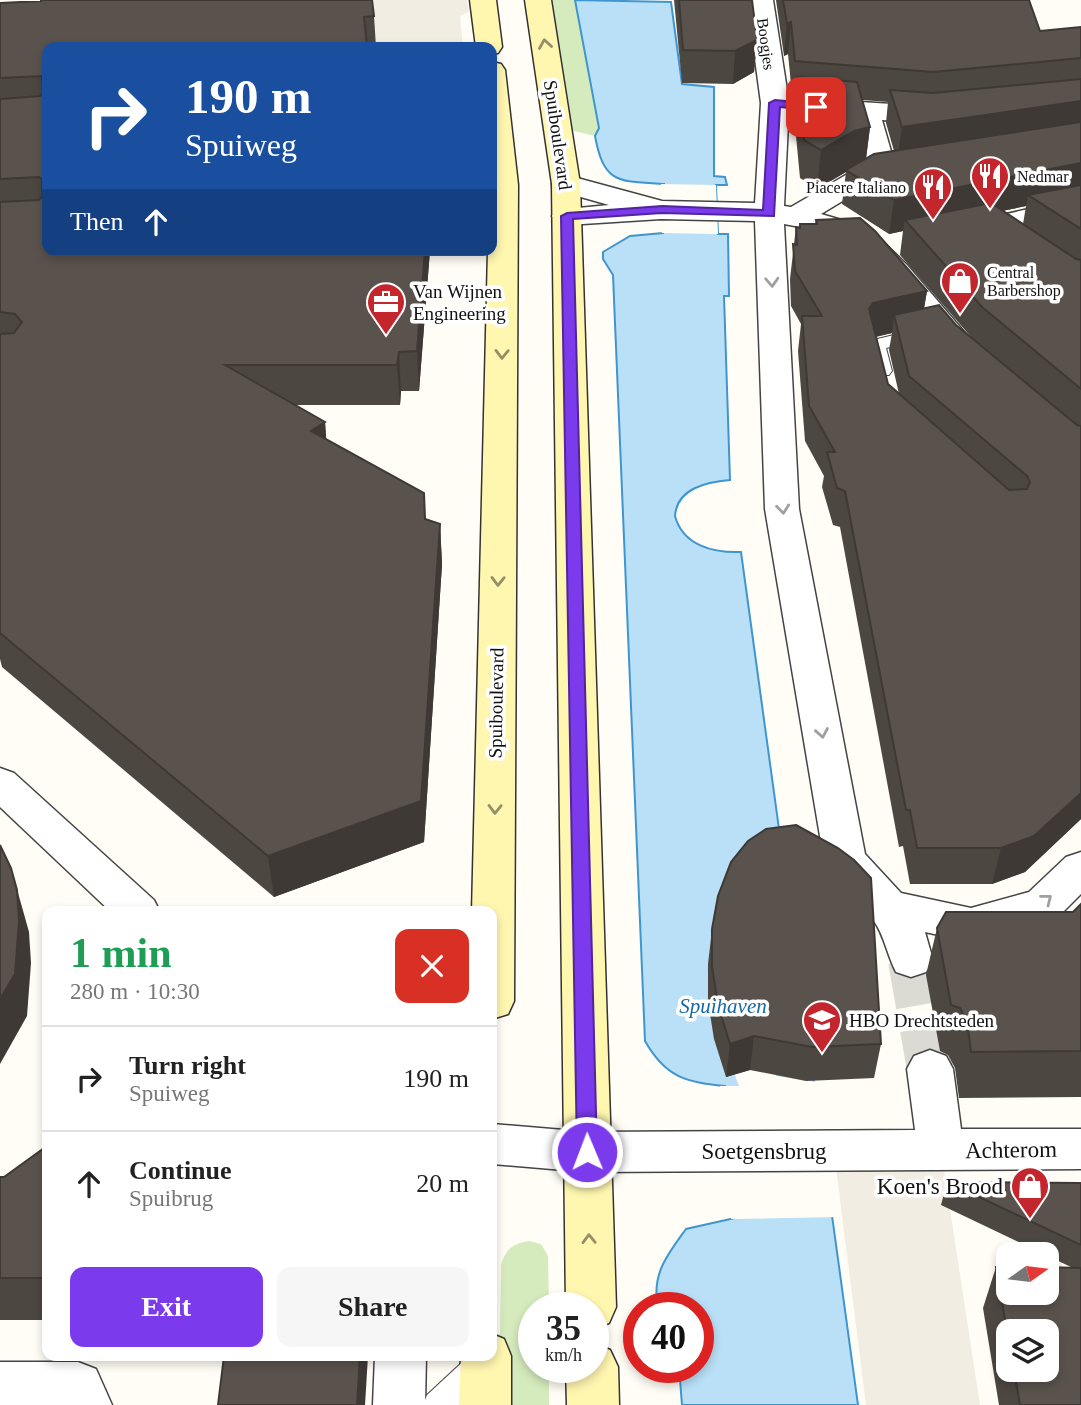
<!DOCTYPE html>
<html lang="en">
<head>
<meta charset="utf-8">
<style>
	body { margin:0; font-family:"Times New Roman",serif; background:#f6f6f6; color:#222; height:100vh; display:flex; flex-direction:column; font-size:26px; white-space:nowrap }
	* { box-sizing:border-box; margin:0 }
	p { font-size:23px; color:#767676 }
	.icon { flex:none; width:38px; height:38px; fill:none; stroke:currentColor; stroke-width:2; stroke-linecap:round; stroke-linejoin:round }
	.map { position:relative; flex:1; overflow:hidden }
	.panel { position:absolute; left:42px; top:906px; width:455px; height:455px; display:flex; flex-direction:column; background:#fff; border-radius:14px; box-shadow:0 4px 10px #0003 }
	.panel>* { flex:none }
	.top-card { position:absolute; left:42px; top:42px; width:455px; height:214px; border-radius:14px; box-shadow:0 4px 10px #0003; background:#1a4fa0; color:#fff; overflow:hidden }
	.needle { width:46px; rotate:76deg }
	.buttons { position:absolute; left:996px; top:1242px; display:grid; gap:14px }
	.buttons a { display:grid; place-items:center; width:63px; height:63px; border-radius:14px; background:#fff; box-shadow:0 4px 10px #0003; font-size:35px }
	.speed { position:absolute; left:518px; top:1292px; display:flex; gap:14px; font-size:35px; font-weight:700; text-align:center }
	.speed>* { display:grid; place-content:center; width:91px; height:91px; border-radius:50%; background:#fff; box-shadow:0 4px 10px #0003; line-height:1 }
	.speed small { font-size:18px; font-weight:400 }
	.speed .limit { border:10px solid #d22; background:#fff; color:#111 }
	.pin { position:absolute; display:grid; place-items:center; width:60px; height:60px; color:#fff; margin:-30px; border-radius:14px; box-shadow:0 4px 10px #0006 }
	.me { position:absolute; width:77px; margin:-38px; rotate:359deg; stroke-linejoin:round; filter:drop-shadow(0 0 5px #0008) }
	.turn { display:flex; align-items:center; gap:24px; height:147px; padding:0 28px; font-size:32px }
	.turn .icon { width:91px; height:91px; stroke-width:2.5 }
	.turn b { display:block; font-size:49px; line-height:60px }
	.then { display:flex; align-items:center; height:66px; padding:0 28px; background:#0003; gap:14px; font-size:26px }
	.round { display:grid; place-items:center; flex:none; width:74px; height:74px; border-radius:14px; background:#f6f6f6 }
	.summary { display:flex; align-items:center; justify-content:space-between; height:119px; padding:0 28px }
	h1 { font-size:42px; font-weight:800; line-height:52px; color:#1e9e55 }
	.cta { display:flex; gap:14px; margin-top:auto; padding:14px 28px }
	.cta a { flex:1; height:80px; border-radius:14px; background:#7c3aed; color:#fff; font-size:28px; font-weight:800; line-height:80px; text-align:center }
	.cta a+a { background:#f6f6f6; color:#222 }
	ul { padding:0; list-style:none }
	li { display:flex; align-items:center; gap:21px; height:105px; padding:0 28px; border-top:2px solid #e0e0e0 }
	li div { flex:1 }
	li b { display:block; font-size:26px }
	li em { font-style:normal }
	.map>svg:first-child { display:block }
	.green { fill:#d5ebbd }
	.plaza { fill:#f1ede2 }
	.water { fill:#b9e0f7; stroke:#3f96cf; stroke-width:2 }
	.pier { fill:#fffdf5 }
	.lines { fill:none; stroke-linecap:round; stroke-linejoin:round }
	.street-tunnel { stroke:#dbdad3; stroke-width:46; stroke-dasharray:46 23; stroke-linecap:butt }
	.lane-casing { stroke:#444; stroke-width:2 }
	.street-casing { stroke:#444; stroke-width:3 }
	.secondary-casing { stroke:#333; stroke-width:3 }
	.lane { fill:#fff; fill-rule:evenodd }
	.street { fill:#fff; fill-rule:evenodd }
	.secondary { fill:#fff6b0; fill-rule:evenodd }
	.wall { fill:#4d4742; fill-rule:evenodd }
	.shaded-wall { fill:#3f3936 }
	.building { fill:#5a524d; stroke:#3f3936; stroke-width:2 }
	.oneway { stroke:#948f68 }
	.oneway2 { stroke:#a0a0a0 }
	.route { fill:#7c3aed; stroke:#51269a; stroke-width:2 }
	.labels { text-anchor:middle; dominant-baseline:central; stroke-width:7; stroke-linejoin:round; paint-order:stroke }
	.far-street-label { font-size:16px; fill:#111; stroke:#fff }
	.far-poi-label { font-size:16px; fill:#111; stroke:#fff; text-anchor:start }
	.street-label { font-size:19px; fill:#111; stroke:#fff }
	.poi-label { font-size:19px; fill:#111; stroke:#fff; text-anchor:start }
	.water-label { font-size:21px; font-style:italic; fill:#1768a6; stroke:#fff }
	.near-street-label { font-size:23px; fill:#111; stroke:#fff }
	.near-poi-label { font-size:23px; fill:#111; stroke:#fff; text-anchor:end }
</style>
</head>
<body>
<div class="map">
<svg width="1081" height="1405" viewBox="0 0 1081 1405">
	<rect width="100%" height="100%" fill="#fffdf5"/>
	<g class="green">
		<path d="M551,0H575L599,128L595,136L570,130Z"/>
		<path d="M529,1241L541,1244L548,1256L549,1307H534V1367H549V1405H499L501,1265C506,1249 512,1244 529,1241Z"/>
	</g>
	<g class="plaza">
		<path d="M371,0H467L469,12L460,16L463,47H376Z"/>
		<path d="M941,1151L980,1405H866L834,1152Z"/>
	</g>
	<path class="water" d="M575,0L671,2L682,84L714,87V176L725,177L727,185H716L718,234H728L729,296H724L730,480C707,482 677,488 675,516C683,546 714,553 741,552L858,1405H682L679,1367H698V1307H658C651,1274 668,1254 686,1229L735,1218L725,1086C686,1082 666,1078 645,1041L613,275L603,259V252L630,236L663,233L664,184C619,181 604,185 595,136L599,128Z"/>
	<g class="pier">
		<path d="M661,184L716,185L718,234L662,233Z"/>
		<path d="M774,1061L776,1076L818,1082L837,1217L731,1219L720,1086H739L734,1073Z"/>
	</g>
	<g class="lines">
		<path class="street-tunnel" d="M911,960L930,1069"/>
		<defs>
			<g id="lane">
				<path d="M919,329L926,331L928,335L926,339L886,348L892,371L889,375H875L867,345L869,341Z"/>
				<path d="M492,1355L496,1365L492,1375L460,1405H423L427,1395L469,1356Z"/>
			</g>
			<g id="street">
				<path d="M747,0H773L789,103L784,206L791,207L851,172L868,168L854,118L802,113L798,107L802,101L812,99L940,107L950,109L954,115L950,121L940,123L882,120L895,165L903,167L907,173L903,179L869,185L821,214L845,221L880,239L907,265L971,340L976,347L971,354L960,357L949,354C897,292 870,238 784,224L799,509L865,854L901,893L971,908L1029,892L1066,857L1081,852V894L1058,917L971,942L925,932L933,960L926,972L911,977L896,972C887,955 885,937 874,921C860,899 837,883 824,860L765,509L755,221L661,219L567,225L557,222L552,216L557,210L609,205L556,190L552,184L556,178L566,175L662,201L755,203L761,103Z"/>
				<path d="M1081,197V215L964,241L954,238L949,232L954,226Z"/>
				<path d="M0,768L14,773L154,900L160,912H111L0,807Z"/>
				<path d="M930,1050L946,1056L953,1069L961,1129H1081V1169L587,1172L492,1164V1124L587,1132L915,1130L907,1069L914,1056Z"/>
				<path d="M375,1356H426L425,1405H373Z"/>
				<path d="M0,1362H78L96,1369L112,1405H0Z"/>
			</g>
			<g id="secondary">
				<path d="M470,0H496L502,47L498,53L492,54V47H476Z"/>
				<path d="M525,0H551L580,184L616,1307L609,1323L593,1329V1307H566L552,184Z"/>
				<path d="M492,62L501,64L505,70L518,185L514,1001L508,1014L492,1019V912H472L488,250H492Z"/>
				<path d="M492,1334L504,1339L511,1356V1405H459L461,1356H492Z"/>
				<path d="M593,1343L610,1350L618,1367L619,1405H567L566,1367H593Z"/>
			</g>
		</defs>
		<use href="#lane" class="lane-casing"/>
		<use href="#street" class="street-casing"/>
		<use href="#secondary" class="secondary-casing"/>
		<use href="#lane" class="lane"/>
		<use href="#street" class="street"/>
		<use href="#secondary" class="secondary"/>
	</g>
	<g class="wall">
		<path d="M674,0H752L757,40L754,72L733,84L682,83Z"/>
		<path d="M776,0H1029L1040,31L1081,27V819L1025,872L992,884H910L903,846L899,847L840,527L833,525L822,487L824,476L805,441L798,351L801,324L791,306L790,279L796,227L815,224L816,220L927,291L924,308L956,325L972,338L900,255L903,231L889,234L842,204L846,172L817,189L800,178L794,115L796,94H792L788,54L784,56ZM862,100L888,102L886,123L894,151L866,159L870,127ZM1026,206L1023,224L1002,211ZM892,333L889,350L899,394L888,384L876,337Z"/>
		<path d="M0,3L374,16L376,47H47L430,250L419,391H401L400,405H296L325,422L326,440L425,519L440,524L442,564L424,842L274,897L2,667L0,659Z"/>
		<path d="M1081,904V1097L959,1098L955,1068L948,1055L940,1051L926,975L937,928L1073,912Z"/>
		<path d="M712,929L881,1044L874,1078L806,1081L750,1070L726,1077L714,1039L708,1001V964Z"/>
		<path d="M47,1146V1320H0V1177H4Z"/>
		<path d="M947,1182L1081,1183V1405H999L983,1308L996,1267L1073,1268L941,1205ZM1008,1332L1046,1370H1008Z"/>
	</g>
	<g class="shaded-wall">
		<path d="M791,22L788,54L784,56L787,24Z"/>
		<path d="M757,40L754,72L733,84L735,51Z"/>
		<path d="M1081,101V132L897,161L902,127Z"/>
		<path d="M870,127L865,166L846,170V172L817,189L821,150L854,131Z"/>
		<path d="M1081,163V195H1028L1026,206L913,229L905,220L903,231L889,234L894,200Z"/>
		<path d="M425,250H430L419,391L417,351Z"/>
		<path d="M927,291L921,326L894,315L892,333L868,338L869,309L873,303Z"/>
		<path d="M399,352L401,391L400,405L397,365Z"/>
		<path d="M325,422L328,462L311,431Z"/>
		<path d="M440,524L442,564L424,842L274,897L268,856Z"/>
		<path d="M1081,793V819L1025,872L992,884L1001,848Z"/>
		<path d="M11,868L29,932L31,963L27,1016L0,1064V999Z"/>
		<path d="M754,1036L750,1070L726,1077L730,1044Z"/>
		<path d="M360,1356H368L365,1405H357Z"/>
	</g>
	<g class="building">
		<path d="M41,0H372L374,16L364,17L367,47H47V250H425L417,351L399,352L397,365H225L325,422L311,431L424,493L425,519L440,524L421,801L268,856L0,633V334L14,333L22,322L15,314L0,312V202L39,200L42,197V179L39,177L0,179V99L40,96L43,93L42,76L0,78V3L41,1Z"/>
		<path d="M679,0H752L757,40L735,51L683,50Z"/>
		<path d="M783,0H1029L1040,31L1081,27V58L933,72L795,61L791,22L787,24Z"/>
		<path d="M798,77L857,82L870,127L854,131L821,150L804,140Z"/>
		<path d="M1081,79V101L902,127L890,90L933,93Z"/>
		<path d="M1081,122V163L894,200L846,170L874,154Z"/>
		<path d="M1081,185V229L1028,195Z"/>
		<path d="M991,203L1076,259L1081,260V389L982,307L905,220Z"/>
		<path d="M860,218L875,231L927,291L873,303L869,309L888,384L1009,490L1027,489L1030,482L1027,476L909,376L894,315L939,305L956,325L1077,425L1081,426V793L1034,836L1001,848H917L910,810H906L845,491L837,488L827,452H835L809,406L802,316H822L795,271L793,244L797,245L796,227L800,228V224H817L816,220Z"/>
		<path d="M796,825L838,848L854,860L871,878L881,1044L812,1047L754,1036L730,1044L718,1005L712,967V929L718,896L731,862L748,841L766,829Z"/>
		<path d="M0,845L11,868L17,890L19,921L15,974L0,999Z"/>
		<path d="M1081,904V1051L971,1052L967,1021L960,1008L951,1005L937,928L946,912H1073Z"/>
		<path d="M47,1146V1278H0V1177H4Z"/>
		<path d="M947,1182L1081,1183V1245Z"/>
		<path d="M996,1267H1008V1293H1046V1267L1081,1268V1405H1020L1014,1370H1046V1332H1008V1337Z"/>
		<path d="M224,1356H360L357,1405H218Z"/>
	</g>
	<defs><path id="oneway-chevron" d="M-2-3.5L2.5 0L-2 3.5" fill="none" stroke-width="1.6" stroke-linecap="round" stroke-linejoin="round" transform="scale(1.75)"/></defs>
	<g class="oneway">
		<use href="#oneway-chevron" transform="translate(545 44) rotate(-99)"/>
		<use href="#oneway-chevron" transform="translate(502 354) rotate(91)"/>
		<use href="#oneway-chevron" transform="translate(498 581) rotate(91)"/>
		<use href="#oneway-chevron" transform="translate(495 809) rotate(91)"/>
		<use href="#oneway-chevron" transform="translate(589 1239) rotate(-91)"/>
	</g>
	<g class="oneway2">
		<use href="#oneway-chevron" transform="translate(772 282) rotate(87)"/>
		<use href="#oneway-chevron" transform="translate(783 509) rotate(84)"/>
		<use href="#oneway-chevron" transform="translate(822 733) rotate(80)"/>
		<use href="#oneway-chevron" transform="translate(1047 899) rotate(-38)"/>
	</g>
	<path class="route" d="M775,100L816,104L822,107L816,111L780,107L774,216L662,213L573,219L597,1152L594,1158L587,1161L580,1158L577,1152L561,216L567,213L662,206L763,210L769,103Z"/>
	<defs>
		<symbol id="restaurant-pin" viewBox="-11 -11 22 30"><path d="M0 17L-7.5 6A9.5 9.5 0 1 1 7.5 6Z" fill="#c4262e" stroke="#fff"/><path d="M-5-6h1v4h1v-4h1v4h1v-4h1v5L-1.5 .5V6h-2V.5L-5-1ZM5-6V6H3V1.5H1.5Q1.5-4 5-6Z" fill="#fff"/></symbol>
		<symbol id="shop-pin" viewBox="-11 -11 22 30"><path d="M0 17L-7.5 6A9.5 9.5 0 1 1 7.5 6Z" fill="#c4262e" stroke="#fff"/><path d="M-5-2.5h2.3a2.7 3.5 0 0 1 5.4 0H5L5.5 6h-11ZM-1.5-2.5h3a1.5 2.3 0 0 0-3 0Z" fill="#fff"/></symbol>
		<symbol id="office-pin" viewBox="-11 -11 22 30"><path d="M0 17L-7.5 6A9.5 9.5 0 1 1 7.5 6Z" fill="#c4262e" stroke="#fff"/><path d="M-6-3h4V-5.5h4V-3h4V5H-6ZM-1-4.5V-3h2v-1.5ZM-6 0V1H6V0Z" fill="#fff"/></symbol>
		<symbol id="university-pin" viewBox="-11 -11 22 30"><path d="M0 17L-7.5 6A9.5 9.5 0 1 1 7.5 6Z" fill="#c4262e" stroke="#fff"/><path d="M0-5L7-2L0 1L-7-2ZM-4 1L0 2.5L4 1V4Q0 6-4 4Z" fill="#fff"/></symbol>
	</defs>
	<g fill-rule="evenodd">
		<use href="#restaurant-pin" x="968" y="154" width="44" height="60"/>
		<use href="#restaurant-pin" x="911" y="165" width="44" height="60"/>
		<use href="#shop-pin" x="938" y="259" width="44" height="60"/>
		<use href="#office-pin" x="364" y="280" width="44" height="60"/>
		<use href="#university-pin" x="800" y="998" width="44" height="60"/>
		<use href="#shop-pin" x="1008" y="1164" width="44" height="60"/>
	</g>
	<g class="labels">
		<g class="far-street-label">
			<text transform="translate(766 44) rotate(82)">Boogjes</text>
		</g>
		<g class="far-poi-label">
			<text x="1017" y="176">Nedmar</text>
			<text x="906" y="187" text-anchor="end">Piacere Italiano</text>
			<text x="987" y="272">Central<tspan x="987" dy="18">Barbershop</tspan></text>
		</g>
		<g class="street-label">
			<text transform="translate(558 135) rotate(82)">Spuiboulevard</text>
			<text transform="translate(496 703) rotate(-89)">Spuiboulevard</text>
		</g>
		<g class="poi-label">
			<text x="413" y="291">Van Wijnen<tspan x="413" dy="22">Engineering</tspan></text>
			<text x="849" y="1020">HBO Drechtsteden</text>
		</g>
		<g class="water-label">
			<text x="723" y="1006">Spuihaven</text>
		</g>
		<g class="near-street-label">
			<text transform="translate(1011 1150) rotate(-1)">Achterom</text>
			<text x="764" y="1151">Soetgensbrug</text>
		</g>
		<g class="near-poi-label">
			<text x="1003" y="1186">Koen's Brood</text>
		</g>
	</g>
</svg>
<div class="buttons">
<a><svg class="needle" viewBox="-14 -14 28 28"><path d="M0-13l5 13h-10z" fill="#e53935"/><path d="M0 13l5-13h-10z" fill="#767676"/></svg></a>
<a><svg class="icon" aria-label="layers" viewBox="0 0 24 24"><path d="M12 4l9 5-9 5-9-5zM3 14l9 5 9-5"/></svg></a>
</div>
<div class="speed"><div>35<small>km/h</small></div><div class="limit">40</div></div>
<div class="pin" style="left:816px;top:107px;background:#d93025"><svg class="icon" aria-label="arrive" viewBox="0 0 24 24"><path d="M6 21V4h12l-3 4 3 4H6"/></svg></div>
<svg class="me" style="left:587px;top:1152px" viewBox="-20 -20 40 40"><circle r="17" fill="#7c3aed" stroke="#fff" stroke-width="3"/><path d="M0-11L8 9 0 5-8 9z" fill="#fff"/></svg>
<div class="top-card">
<div class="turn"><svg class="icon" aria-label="right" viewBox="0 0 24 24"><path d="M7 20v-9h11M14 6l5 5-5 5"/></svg><div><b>190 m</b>Spuiweg</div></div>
<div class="then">Then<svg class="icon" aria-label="ahead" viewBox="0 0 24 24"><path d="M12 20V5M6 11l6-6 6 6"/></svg></div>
</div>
<section class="panel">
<div class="summary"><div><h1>1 min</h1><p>280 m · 10:30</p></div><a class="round" style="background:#d93025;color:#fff"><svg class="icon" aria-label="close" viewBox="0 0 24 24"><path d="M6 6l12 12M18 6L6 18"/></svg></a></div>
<ul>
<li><svg class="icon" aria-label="right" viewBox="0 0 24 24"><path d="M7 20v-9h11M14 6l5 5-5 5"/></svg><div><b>Turn right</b><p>Spuiweg</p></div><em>190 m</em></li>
<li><svg class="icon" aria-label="ahead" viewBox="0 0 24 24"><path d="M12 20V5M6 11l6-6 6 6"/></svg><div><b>Continue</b><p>Spuibrug</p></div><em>20 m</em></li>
</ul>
<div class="cta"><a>Exit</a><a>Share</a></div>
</section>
</div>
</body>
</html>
